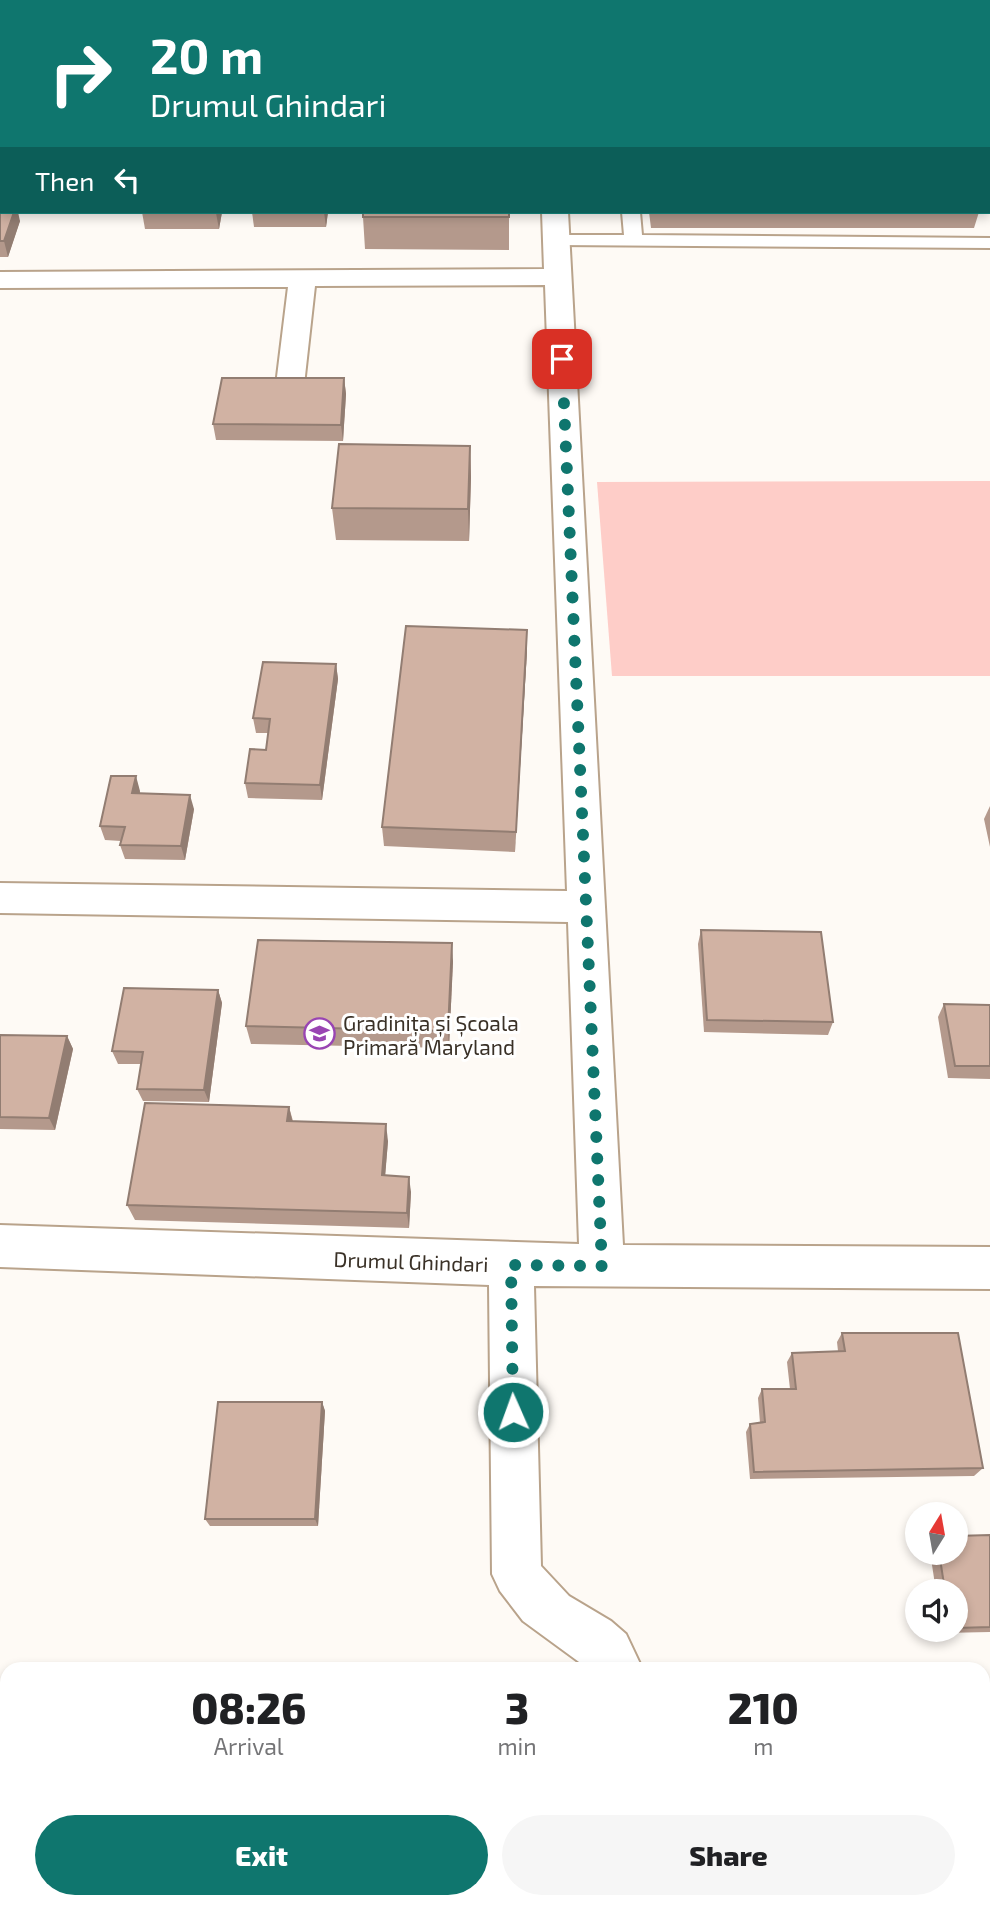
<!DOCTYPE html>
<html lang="en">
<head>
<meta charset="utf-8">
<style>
	body { margin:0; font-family:"Exo 2",sans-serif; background:#f6f6f6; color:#202124; height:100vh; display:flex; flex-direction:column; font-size:26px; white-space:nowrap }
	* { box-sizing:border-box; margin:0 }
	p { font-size:23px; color:#757577 }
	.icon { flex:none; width:38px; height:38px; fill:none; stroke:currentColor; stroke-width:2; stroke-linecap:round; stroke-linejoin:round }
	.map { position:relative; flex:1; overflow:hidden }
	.sheet { position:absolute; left:0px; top:1662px; width:990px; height:247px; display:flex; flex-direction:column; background:#fff; border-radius:21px 21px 0 0; box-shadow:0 4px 10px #0003 }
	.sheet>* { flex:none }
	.top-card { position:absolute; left:0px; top:0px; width:990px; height:214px; box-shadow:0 4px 10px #0003; background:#0f766e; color:#fff; overflow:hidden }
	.needle { width:46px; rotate:11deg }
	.tools { position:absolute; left:905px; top:1502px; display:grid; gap:14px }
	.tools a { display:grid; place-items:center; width:63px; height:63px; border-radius:50%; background:#fff; box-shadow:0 4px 10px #0003; font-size:35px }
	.pin { position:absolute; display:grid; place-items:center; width:60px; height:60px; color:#fff; margin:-30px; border-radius:14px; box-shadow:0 4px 10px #0006 }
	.me { position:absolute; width:77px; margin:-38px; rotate:358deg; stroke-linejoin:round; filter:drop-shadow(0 0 5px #0008) }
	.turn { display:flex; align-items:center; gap:24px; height:147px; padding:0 35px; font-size:32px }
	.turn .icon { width:91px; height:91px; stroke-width:2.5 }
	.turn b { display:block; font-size:49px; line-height:60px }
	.then { display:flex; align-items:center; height:66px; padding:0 35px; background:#0003; gap:14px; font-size:26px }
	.eta { display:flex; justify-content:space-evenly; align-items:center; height:119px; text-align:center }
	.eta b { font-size:42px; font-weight:800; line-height:49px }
	.action { display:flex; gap:14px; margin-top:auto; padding:14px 35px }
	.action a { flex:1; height:80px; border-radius:42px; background:#0f766e; color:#fff; font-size:28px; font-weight:800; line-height:80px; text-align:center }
	.action a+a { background:#f6f6f6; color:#202124 }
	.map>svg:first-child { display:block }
	.green { fill:#fecdc8 }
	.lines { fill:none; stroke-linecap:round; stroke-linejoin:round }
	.lane-casing { stroke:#b9a38b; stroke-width:4 }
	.street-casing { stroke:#b9a38b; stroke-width:4 }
	.lane { fill:#fff; fill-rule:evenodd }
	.street { fill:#fff; fill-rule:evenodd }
	.wall { fill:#b4998c }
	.shaded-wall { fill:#927d72 }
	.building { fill:#d1b2a3; stroke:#927d72; stroke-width:2 }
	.route { stroke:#0f766e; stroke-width:12; stroke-dasharray:0 21.6 }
	.labels { text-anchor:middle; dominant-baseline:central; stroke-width:6; stroke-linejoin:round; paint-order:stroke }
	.poi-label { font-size:21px; fill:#3a3127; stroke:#fff; text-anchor:start }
	.street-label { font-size:21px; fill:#3a3127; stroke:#fff }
</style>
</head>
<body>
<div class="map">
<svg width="990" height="1909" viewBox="0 0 990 1909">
	<rect width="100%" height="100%" fill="#fefaf5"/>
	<path class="green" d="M990,481V676H612L597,482Z"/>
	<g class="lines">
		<defs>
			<path id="lane" d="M622,212H640L642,235L990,238V248L556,245L547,240L556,235H624Z"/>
			<g id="street">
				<path d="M129,0H151L128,2Z"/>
				<rect x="535" y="0" width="22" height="2"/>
				<rect x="772" y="0" width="22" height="2"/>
				<rect x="0" y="35" width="2" height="14"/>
				<rect x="989" y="64" width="1" height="14"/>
				<path d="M542,212H568L623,1245L990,1247V1289L534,1286L541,1566L569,1596L611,1621L626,1634L643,1670H590L523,1621L500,1591L492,1574L489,1285L0,1267V1225L579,1244L568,922L0,913V883L567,891L545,285L315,286L304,385L300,391L290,394L280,391L276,385L288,287L0,288V272L544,269Z"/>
			</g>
		</defs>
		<use href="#lane" class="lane-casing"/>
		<use href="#street" class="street-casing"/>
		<use href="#lane" class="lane"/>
		<use href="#street" class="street"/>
	</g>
	<g class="wall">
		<rect x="0" y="149" width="2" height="49"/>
		<path d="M0,205L20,221L8,257H0Z"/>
		<path d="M142,212H222L219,229H145Z"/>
		<path d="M252,212H328L326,227H254Z"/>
		<path d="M509,212V250L365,249L363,217Z"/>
		<path d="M649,212H979L974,228H651Z"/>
		<path d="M344,378L346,394L343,441L216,440L213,424Z"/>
		<path d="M470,446L471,478L469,541L336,540L332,508Z"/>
		<path d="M527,651L515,852L384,846L382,827Z"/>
		<path d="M336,664L338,679L322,800L248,798L245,783L266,750L268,733H256L253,718Z"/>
		<path d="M140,791V794L194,809L185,860L125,859L120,845L121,841L105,840L100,826Z"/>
		<path d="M990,806V847L984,819Z"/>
		<path d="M701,930L833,1022L828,1035L704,1032L698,944Z"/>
		<path d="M453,961L449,1048L251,1044L246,1026Z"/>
		<path d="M218,990L222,1003L209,1102L143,1101L137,1089L141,1064H118L112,1051Z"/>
		<path d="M944,1004L990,1005V1079L948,1078L938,1017Z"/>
		<path d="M0,1035L67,1036L73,1049L55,1130L0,1129Z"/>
		<path d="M289,1107L293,1121L388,1141L385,1175L411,1192L409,1228L135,1220L127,1205Z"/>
		<path d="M842,1333L983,1468L974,1476L750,1479L746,1432L750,1424L760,1423L758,1398L762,1389H790L787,1362L792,1353L838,1351L837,1342Z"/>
		<path d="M322,1402L325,1411L318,1526H210L205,1519Z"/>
		<path d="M990,1535V1632L943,1633V1629H956V1591H936L930,1552H956Z"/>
	</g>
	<g class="shaded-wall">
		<path d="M14,212H18L20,221L8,257L4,241Z"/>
		<path d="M217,212H222L219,229L216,213Z"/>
		<path d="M324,212H328L326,227Z"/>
		<path d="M344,378L346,394L343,441L341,425Z"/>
		<path d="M470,446L471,478L469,541L468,509Z"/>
		<path d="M527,630V651L515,852L516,832Z"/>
		<path d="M336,664L338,679L322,800L320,785Z"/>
		<path d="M136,776L140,791L137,808L132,793Z"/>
		<path d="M190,795L194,809L185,860L181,846Z"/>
		<path d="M452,943L453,961L449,1048L448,1031Z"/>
		<path d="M218,990L222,1003L209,1102L204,1090Z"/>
		<path d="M67,1036L73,1049L55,1130L49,1118Z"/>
		<path d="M289,1107L293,1124L287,1121Z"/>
		<path d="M386,1124L388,1141L384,1190L382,1175Z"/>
		<path d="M409,1177L411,1192L409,1228L407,1213Z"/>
		<path d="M322,1402L325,1411L318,1526L315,1519Z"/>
	</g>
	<g class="building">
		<rect x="467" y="0" width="48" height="2"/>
		<rect x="602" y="0" width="36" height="2"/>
		<path d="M721,0H769L770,2H721Z"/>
		<path d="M806,0H873L874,2H807Z"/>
		<rect x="0" y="149" width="2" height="33"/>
		<path d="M0,205H2V212H14L4,241H0Z"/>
		<path d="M142,212H217L216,213H142Z"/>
		<rect x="363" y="212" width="146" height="5"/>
		<path d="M222,378H344L341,425L213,424Z"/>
		<path d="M339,444L470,446L468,509L332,508Z"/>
		<path d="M406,626L527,630L516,832L382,827Z"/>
		<path d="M263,662L336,664L320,785L245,783L250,749L266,750L270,719L253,718Z"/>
		<path d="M111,776H136L132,793L190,795L181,846L120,845L125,827L100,826Z"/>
		<path d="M701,930L821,932L833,1022L707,1020Z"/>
		<path d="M258,940L452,943L448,1031L246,1026Z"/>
		<path d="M124,988L218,990L204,1090L137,1089L143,1052L112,1051Z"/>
		<path d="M944,1004L990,1005V1066H955Z"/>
		<path d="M0,1035L67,1036L49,1118L0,1117Z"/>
		<path d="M145,1103L289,1107L287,1121L386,1124L382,1175L409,1177L407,1213L127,1205Z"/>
		<path d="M842,1333H958L983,1468L754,1472L750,1424L765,1422L762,1389H796L792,1353L845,1351Z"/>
		<path d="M218,1402H322L315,1519H205Z"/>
		<path d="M990,1535V1627L956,1628V1591H945L939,1552H956V1536Z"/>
		<rect x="984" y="1702" width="6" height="145"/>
	</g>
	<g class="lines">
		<path class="route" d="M513,1412L511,1265L602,1266L562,359"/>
	</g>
	<defs>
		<symbol id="school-ring" viewBox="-11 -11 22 22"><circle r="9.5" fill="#fff" stroke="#9945b3" stroke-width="1.5"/><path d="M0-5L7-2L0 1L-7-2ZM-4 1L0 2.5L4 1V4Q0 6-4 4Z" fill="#9945b3"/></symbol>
	</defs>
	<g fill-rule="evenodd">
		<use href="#school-ring" x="302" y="1016" width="35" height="35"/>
	</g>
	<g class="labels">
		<g class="poi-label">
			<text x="343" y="1022">Gradinița și Școala<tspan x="343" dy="24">Primară Maryland</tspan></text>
		</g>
		<g class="street-label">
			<text transform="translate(411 1261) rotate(2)">Drumul Ghindari</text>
		</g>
	</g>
</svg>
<div class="tools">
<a><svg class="needle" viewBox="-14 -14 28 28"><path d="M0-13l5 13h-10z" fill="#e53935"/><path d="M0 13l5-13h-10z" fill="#757577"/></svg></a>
<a><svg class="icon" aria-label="sound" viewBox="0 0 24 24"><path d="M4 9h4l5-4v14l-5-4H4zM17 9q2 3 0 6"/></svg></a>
</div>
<div class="pin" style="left:562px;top:359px;background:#d93025"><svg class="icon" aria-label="arrive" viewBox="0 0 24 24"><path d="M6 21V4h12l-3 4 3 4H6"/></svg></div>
<svg class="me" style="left:513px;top:1412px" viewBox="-20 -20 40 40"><circle r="17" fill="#0f766e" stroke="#fff" stroke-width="3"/><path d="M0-11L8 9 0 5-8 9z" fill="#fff"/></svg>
<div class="top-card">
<div class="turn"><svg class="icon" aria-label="right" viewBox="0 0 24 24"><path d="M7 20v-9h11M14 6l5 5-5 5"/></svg><div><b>20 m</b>Drumul Ghindari</div></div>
<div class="then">Then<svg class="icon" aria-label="left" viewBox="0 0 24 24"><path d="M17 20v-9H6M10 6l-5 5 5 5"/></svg></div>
</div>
<section class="sheet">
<div class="eta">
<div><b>08:26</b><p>Arrival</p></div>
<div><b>3</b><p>min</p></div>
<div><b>210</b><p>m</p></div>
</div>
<div class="action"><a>Exit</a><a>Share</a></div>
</section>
</div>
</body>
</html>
